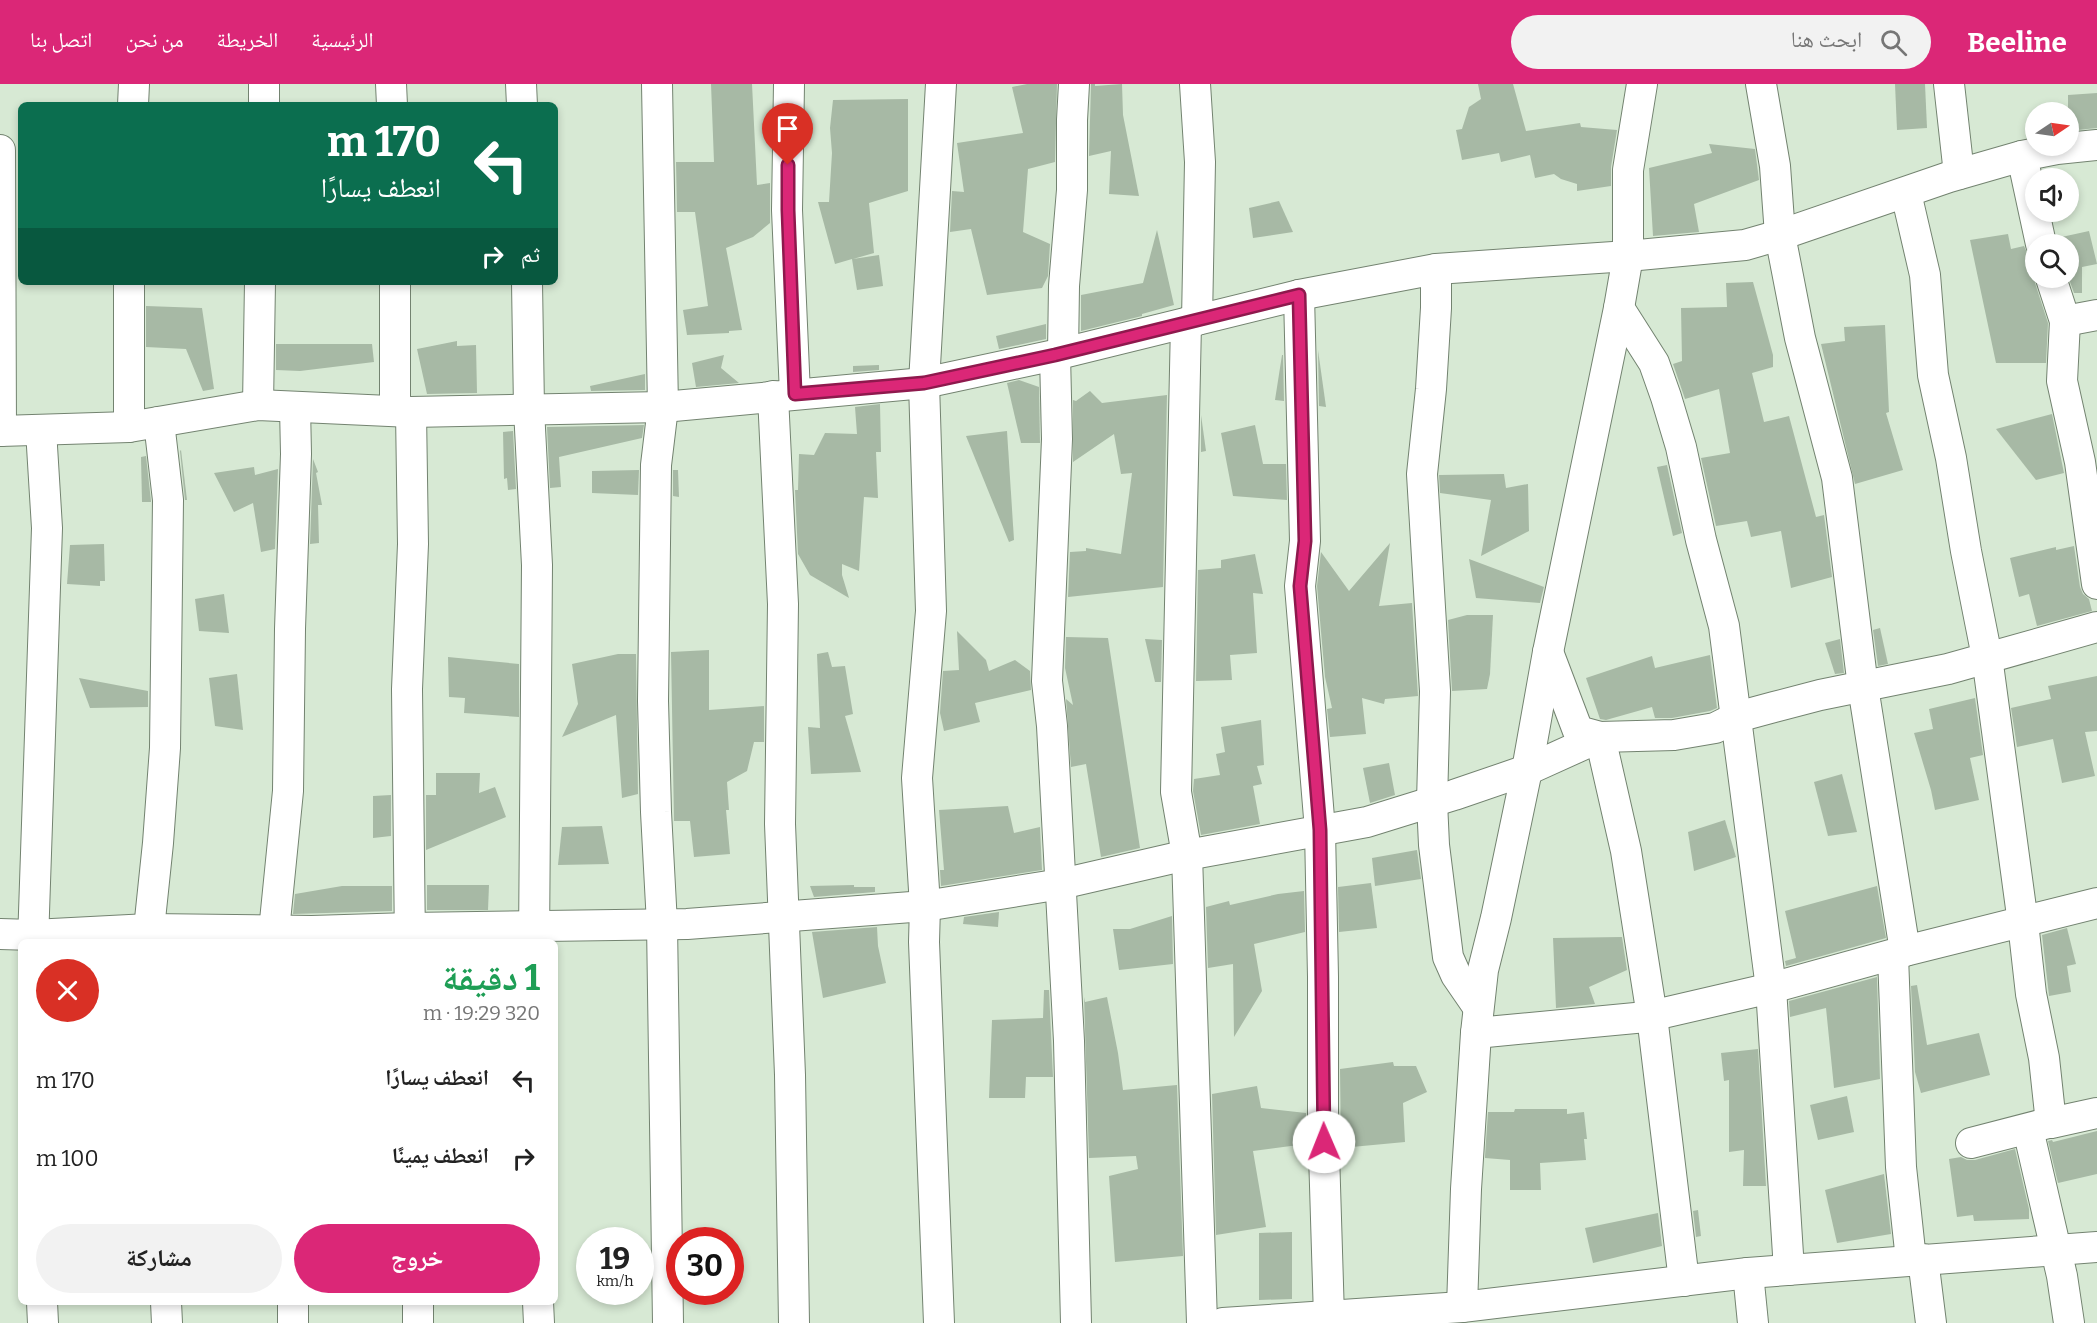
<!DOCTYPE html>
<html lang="ar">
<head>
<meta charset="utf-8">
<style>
	body { margin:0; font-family:Bitter,"Noto Naskh Arabic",serif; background:#f2f2f2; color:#222; direction:rtl; height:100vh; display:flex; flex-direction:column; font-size:22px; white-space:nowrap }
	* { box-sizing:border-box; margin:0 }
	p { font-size:20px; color:#767676 }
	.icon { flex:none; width:33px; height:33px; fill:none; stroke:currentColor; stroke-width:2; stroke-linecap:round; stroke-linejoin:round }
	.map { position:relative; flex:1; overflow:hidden; direction:ltr }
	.panel { position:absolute; left:18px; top:855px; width:540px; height:366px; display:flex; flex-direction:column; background:#fff; border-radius:9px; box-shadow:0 3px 9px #0003; direction:rtl }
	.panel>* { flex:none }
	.guide { position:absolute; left:18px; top:18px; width:540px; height:183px; border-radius:9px; box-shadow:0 3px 9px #0003; direction:rtl; background:#0b6e4f; color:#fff; overflow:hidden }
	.needle { width:39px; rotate:77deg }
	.buttons { position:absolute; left:2025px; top:18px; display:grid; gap:12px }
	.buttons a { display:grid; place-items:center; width:54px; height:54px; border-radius:50%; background:#fff; box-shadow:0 3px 9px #0003; font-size:30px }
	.speed { position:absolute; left:576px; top:1143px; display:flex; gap:12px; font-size:30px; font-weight:700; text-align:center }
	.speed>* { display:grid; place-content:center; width:78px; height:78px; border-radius:50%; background:#fff; box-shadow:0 3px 9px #0003; line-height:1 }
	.speed small { font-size:15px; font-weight:400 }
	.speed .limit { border:9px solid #d22; background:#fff; color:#111 }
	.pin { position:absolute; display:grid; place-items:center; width:51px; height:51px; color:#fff; margin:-62px -26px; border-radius:50% 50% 50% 0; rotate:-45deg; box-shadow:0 0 6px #0007 }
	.pin .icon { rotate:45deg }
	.me { position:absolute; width:66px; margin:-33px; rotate:359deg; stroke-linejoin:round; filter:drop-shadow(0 0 4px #0008) }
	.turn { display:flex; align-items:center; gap:21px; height:126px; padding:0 18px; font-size:27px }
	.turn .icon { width:78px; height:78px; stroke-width:2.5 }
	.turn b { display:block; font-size:42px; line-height:51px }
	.then { display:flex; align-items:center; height:57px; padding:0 18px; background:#0003; gap:12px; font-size:22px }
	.round { display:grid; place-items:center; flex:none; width:63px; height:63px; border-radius:32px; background:#f2f2f2 }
	.head { display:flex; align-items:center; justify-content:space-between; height:102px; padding:0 18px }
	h1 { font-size:36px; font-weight:700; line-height:45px; color:#1e9e55 }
	.cta { display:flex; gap:12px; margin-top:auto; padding:12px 18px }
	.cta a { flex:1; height:69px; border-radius:36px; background:#db2777; color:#fff; font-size:24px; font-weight:700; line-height:69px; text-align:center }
	.cta a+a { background:#f2f2f2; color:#222 }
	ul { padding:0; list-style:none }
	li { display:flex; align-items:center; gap:18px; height:78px; padding:0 18px }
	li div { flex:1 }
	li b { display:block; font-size:22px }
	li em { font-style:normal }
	header { display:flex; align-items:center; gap:36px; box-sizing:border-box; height:84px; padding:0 30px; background:#db2777; color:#fff }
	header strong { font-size:28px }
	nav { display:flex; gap:33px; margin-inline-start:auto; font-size:21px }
	.search { width:420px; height:54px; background:#f2f2f2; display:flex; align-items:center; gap:15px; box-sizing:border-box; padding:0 21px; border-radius:33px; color:#767676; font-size:22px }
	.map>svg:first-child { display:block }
	.building { fill:#a7b9a5 }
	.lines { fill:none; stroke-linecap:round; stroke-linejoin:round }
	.street-casing { stroke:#738370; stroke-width:32 }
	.street { stroke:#fff; stroke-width:30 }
	.route-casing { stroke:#8e194d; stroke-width:15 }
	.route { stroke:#db2777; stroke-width:10 }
</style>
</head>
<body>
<header>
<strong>Beeline</strong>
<div class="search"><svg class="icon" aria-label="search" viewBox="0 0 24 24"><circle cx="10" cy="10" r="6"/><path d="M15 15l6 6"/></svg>ابحث هنا</div>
<nav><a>الرئيسية</a><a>الخريطة</a><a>من نحن</a><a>اتصل بنا</a></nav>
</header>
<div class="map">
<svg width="2097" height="1239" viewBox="0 0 2097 1239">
	<rect width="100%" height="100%" fill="#d7e9d4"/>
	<g class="building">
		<path d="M711,0H752L757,101L770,99V139L753,153L726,164L742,246L729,247V249L687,251L683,226L708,222L695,128H677L676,78H714Z"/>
		<path d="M1027,0H1057L1055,78L1028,85L1023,148L1050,160L1048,192L1042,204L987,211L971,145L950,148L952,107L964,108L957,59L1023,49L1012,3Z"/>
		<path d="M1091,0H1095V2L1122,0L1123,31L1139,112L1109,110L1111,67L1089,72Z"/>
		<path d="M1478,0H1513L1526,47L1580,39L1581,43L1617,46L1611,83V102L1577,107V100L1561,95L1554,90L1535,94L1530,71L1501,78L1499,69L1462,76L1456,46L1462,45L1469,23L1481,15Z"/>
		<path d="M1895,0H1925L1927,44L1897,46Z"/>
		<path d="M2097,9V44L2068,47V11Z"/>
		<path d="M908,15V107L869,119L874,169L853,175L879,171L883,202L857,206L852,175L835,180L818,118H829L832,69L830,44L833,16Z"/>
		<path d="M1709,60L1755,65L1759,96L1694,120L1699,148L1653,152L1649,84L1712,69Z"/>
		<path d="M1279,117L1293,148L1253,154L1249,124Z"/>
		<path d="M1157,146L1174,221L1142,230V232L1081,247V211L1143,199Z"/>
		<path d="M2089,147L2097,180L2082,183V209H2074L2068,192V160H2058L2057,154Z"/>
		<path d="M2008,150L2011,165L2024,162L2028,171L2036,176L2035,199L2048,239L2046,279H1996L1970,156Z"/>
		<path d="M1753,198L1773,271V283L1752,289L1764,338L1789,332L1816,433L1824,431L1832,493L1791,504L1781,447L1751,453L1747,437L1716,442L1701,374L1730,369L1719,305L1685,315L1673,280L1682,277L1681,224L1727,223L1726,199Z"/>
		<path d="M146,222L202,224L214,305L203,307L186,265L146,263Z"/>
		<path d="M1046,240V255L999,265L996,252Z"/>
		<path d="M1885,241L1889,328L1886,329L1903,386L1855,400L1821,260L1845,257L1844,243Z"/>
		<path d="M457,257V262L476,261L477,309L427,310L417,265Z"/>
		<path d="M276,260H372L374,278L300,287L276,286Z"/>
		<path d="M1318,266L1326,323L1319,322Z"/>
		<path d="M724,271L721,284L739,299L696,303L692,279Z"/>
		<path d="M1282,271H1283L1284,317L1275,316Z"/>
		<path d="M879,281V286L853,288V282Z"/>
		<path d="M645,290V306L591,307L590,302Z"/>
		<path d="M1019,296L1039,303L1040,359H1021L1007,299Z"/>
		<path d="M1090,307L1102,319L1167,311L1163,503L1068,513L1070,468L1086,467V464L1121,470L1132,389L1121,390L1114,350L1073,378V316L1076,317Z"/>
		<path d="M880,320L881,368H876L878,414L864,413L859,487L842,480V491L849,514L810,491L798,470L795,406H798L799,370L814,371L825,349L857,350L855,323Z"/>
		<path d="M2052,330L2064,389L2036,396L1996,345Z"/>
		<path d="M1201,331L1206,367L1201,368Z"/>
		<path d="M644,341L642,354L559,373L561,403L550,404L547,343Z"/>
		<path d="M1255,341L1263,380H1286L1287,416L1233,412L1221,349Z"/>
		<path d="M513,347L516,405L508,406L507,394L504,395L503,348Z"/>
		<path d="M1007,347L1014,456L1009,458L966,352Z"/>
		<path d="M181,366L187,416H185L180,367Z"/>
		<path d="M146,372L151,417V418H142L141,373Z"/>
		<path d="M313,375L318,388L316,389L322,421H318L319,459L310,460Z"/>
		<path d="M1667,381L1682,449L1673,452L1657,383Z"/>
		<path d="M254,383L255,391L278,385L275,465L261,468L253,419L234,428L214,389Z"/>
		<path d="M639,386L638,411L592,409V387Z"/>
		<path d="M673,386H678L679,413L673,412Z"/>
		<path d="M1504,390L1506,404L1528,400L1529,447L1481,472L1491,416L1440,409L1439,391Z"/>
		<path d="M1390,459L1379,522L1412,519L1418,612L1385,615L1384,620L1362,614L1366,650L1330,653L1327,625L1332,624L1325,593L1317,502L1321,468L1349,507Z"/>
		<path d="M104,460L105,497H100V502L67,500L70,461Z"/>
		<path d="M2074,462L2080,503L2083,510L2089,515L2092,527L2037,542L2029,510L2019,513L2010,474L2056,463V466Z"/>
		<path d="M1255,470L1263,510L1253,509L1257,569L1230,571L1232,596L1196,597L1198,486L1221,484V476Z"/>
		<path d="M1469,475L1544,503L1540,519L1476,514Z"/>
		<path d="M224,510L229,549L199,547L195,515Z"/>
		<path d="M1467,531H1493L1490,590L1487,605L1452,607L1448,536Z"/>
		<path d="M1880,544L1888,580L1878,582L1873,546Z"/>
		<path d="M957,547L986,576L989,587L1015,576L1030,587L1031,606L975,619L980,638L944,647L940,629L943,587L959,586Z"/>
		<path d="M1066,553L1108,554L1140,764L1101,773L1086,680L1071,683L1066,615L1073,621L1065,584Z"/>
		<path d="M1145,555L1162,556L1161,598H1155Z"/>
		<path d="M1840,555L1844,589L1835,590L1825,559Z"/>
		<path d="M709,566V626L764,622V658H754L747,687L727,698L729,726H726L730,770L694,773L690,737H674L671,568Z"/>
		<path d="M828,568L832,583L845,582L853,630L845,632L861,688L811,690L808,643L820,644L817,570Z"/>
		<path d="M618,570H636L638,710L622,714L616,631L562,653L578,620L572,580Z"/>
		<path d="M1710,571L1717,624L1710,627L1672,634H1655L1652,623L1606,636L1600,635L1586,594L1652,572L1655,584Z"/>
		<path d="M448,573L519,580V633L464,629L465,614L449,613Z"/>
		<path d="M237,590L243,646L215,642L209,594Z"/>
		<path d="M2097,592V647L2085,648L2095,692L2062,699L2053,655L2017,663L2011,624L2051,615L2048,602Z"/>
		<path d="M79,594L148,607V623L90,624Z"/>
		<path d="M1975,614L1983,671L1970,674L1979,716L1935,726L1931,706L1914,649L1933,645L1929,625Z"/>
		<path d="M1261,636L1264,681L1257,682L1262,700L1253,702L1260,740L1201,751L1193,707L1194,695L1220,691L1216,670L1225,668L1221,643Z"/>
		<path d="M1389,679L1395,711L1370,719L1363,684Z"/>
		<path d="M436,689H480L479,709L495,703L506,733L426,766V711H436Z"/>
		<path d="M1842,690L1857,748L1828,752L1814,698Z"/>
		<path d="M391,711V752L373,754V712Z"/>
		<path d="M1008,722L1014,749L1040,743L1042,786L941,802L940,786H944L939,726Z"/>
		<path d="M1725,736L1736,773L1694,787L1688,748Z"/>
		<path d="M602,742L609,780L558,781L562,743Z"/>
		<path d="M1417,766L1421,795L1375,802L1372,774Z"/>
		<path d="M1371,799L1377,844L1339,848L1338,803Z"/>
		<path d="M427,801H489L488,826H427Z"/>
		<path d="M854,801V803H875V808L814,813L810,802Z"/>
		<path d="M342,802H392V827L293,830L295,810Z"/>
		<path d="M1877,802L1886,854L1786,882L1785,877L1796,874L1785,827Z"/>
		<path d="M1304,807L1305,848L1254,860L1262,907L1234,953L1233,880L1208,884L1206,823L1229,817L1230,821L1278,810Z"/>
		<path d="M999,828L998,843L963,840L964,833Z"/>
		<path d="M1172,832L1173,880L1119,886L1113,845H1130Z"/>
		<path d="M877,843L878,862L886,899L823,914L812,848Z"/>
		<path d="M2067,844L2076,880L2067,882L2071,908L2049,912L2042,851Z"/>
		<path d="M1622,853L1627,886L1589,903L1595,920L1556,924L1553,854Z"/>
		<path d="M1877,893L1880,995L1834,1004L1826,924L1790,933L1789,917Z"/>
		<path d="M1917,901L1927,961L1979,949L1990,991L1921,1009L1915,988L1911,902Z"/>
		<path d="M1044,906H1049L1053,993H1026L1025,1014H989L992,936L1043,934Z"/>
		<path d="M1084,913L1085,918L1107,913L1118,969L1123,1006L1177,1001L1183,1172L1115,1178L1109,1092L1138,1085L1136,1072L1089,1074Z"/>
		<path d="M1758,965L1766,1102H1743L1744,1066L1729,1068V996L1724,997L1721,969Z"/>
		<path d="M1393,978L1394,982H1416L1427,1008L1403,1019L1405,1058L1341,1064L1340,985Z"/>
		<path d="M1257,1002L1261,1024L1306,1029V1060L1253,1067L1266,1143L1216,1151L1212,1010Z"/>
		<path d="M1847,1012L1854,1048L1818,1056L1810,1021Z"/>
		<path d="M1515,1025H1567V1030L1584,1028L1587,1055H1584L1586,1076L1540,1079L1541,1106H1510V1076L1485,1074V1072L1488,1028H1514Z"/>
		<path d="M2097,1047V1090L2058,1099L2048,1057L2052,1056L2053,1058Z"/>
		<path d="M2015,1065L2029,1125V1135L1974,1137L1973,1131L1957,1133L1949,1075L1961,1073L1967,1076H1975Z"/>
		<path d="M1884,1090L1891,1150L1837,1159L1825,1106Z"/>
		<path d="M1698,1126L1701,1152L1696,1153L1693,1127Z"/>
		<path d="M1658,1129L1662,1162L1593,1179L1585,1144Z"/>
		<path d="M1292,1148V1215L1259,1216V1149Z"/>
	</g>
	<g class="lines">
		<defs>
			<g id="street">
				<path d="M264,0V21"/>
				<path d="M391,0L392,21"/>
				<path d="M521,0L522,21"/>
				<path d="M657,0L663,323L656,381L653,617L656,728L662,840L668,1239"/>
				<path d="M789,0L787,126L795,310"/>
				<path d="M1195,0L1200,78L1197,236"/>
				<path d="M1761,0L1775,82L1780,151L1800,254L1837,394L1863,603L1905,867"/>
				<path d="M1949,0L1959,90"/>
				<path d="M133,21L134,0"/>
				<path d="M0,66L1,347"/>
				<path d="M2022,72L2041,160"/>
				<path d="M1906,109L1925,191L1933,291L1951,374L1966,467L1987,573L2023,839L2031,910L2044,974L2051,1039L2097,1029"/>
				<path d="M1436,185V224L1431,305L1422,390L1435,607L1432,718L1434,761L1448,873L1456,891L1478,923"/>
				<path d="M2051,194L2065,237L2062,297L2080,378L2097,500"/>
				<path d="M129,198V343"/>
				<path d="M395,198V327"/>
				<path d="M527,198L529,325L537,481L534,858"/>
				<path d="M1299,211L1305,457L1300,502L1320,746L1323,893V1036L1329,1233"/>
				<path d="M1619,224L1654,279L1666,313L1681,363L1701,456L1724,542L1771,904L1789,1186"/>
				<path d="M2065,237L2097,231"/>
				<path d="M1186,239L1176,708L1187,771L1202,1239"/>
				<path d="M1063,269L1064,202L1072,106V36L1074,0"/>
				<path d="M1055,271L1057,355L1047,597L1052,642L1069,957L1076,1239"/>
				<path d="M773,312L783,520L780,740L790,991L794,1239"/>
				<path d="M258,321L260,198"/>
				<path d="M0,347L129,343L258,321L411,328L663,323L924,299L1055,271L1299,211L1436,185L1628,172L1745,161L1780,151L1949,93L2022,72L2057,65L2097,61"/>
				<path d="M1548,568L1578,647L1600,653L1626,767L1652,932L1684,1197"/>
				<path d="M149,845L158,759L165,664L168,416L159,338"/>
				<path d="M0,850L33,851L149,845L312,847L410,844L687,840L925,822L1061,800L1187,771L1367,738L1454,711L1527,686L1600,653L1674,651L1715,644L1737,633L1774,623L1820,611L1948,585L2097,543"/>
				<path d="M33,858L47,444L41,346"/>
				<path d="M276,858L274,847L288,707L290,545L296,370L295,323"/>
				<path d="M410,858L407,605L413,460L411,328"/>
				<path d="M1893,872L1901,1083L1911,1176"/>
				<path d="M1476,949L1646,933L1771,904L1905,867L2097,819"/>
				<path d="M2028,1045L2062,1192L2069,1239"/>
				<path d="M1971,1059L2048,1039"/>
				<path d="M1923,1175L1931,1239"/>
				<path d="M1748,1189L1753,1239"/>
				<path d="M42,1218L43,1239"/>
				<path d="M166,1218L167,1239"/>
				<path d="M293,1218V1239"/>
				<path d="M418,1218V1239"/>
				<path d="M538,1218L539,1239"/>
				<path d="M1462,1223L1466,1105L1476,949L1483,886L1496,834L1527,686L1548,568L1619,224L1628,172V86L1642,0"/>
				<path d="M939,1239L924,858L925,822L917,694L931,527L924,299L941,0"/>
				<path d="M1223,1239L1462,1223L1748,1189L2097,1163"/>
			</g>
		</defs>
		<use href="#street" class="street-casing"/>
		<use href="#street" class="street"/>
	</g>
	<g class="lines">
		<defs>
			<path id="route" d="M788,81V126L795,310L924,299L1055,271L1299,211L1305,457L1300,502L1320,746L1324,1058"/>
		</defs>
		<use href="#route" class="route-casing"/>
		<use href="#route" class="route"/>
	</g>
</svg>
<div class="buttons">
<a><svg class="needle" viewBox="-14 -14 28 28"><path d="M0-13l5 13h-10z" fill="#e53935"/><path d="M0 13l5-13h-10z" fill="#767676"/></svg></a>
<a><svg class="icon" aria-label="sound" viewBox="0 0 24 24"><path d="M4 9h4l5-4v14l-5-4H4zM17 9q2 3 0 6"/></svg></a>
<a><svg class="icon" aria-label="search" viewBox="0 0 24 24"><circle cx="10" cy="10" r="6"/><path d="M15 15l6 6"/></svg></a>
</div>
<div class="speed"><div>19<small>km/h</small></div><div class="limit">30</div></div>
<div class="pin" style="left:788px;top:81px;background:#d93025"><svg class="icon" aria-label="arrive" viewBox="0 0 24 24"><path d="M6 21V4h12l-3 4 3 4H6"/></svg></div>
<svg class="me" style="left:1324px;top:1058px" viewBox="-20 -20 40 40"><circle r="19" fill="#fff"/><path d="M0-13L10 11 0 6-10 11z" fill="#db2777"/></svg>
<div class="guide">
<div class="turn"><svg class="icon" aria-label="left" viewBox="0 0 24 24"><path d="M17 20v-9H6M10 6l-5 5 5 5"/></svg><div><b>170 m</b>انعطف يسارًا</div></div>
<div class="then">ثم<svg class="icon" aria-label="right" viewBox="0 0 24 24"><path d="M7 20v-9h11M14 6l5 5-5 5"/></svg></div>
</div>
<section class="panel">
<div class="head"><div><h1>1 دقيقة</h1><p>320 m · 19:29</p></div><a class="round" style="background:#d93025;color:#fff"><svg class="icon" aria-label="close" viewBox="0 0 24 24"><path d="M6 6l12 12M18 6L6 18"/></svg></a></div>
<ul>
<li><svg class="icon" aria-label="left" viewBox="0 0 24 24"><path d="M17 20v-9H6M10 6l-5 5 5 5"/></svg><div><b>انعطف يسارًا</b></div><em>170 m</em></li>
<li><svg class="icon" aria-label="right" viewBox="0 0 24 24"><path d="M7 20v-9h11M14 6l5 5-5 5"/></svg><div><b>انعطف يمينًا</b></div><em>100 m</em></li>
</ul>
<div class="cta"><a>خروج</a><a>مشاركة</a></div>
</section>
</div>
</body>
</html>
